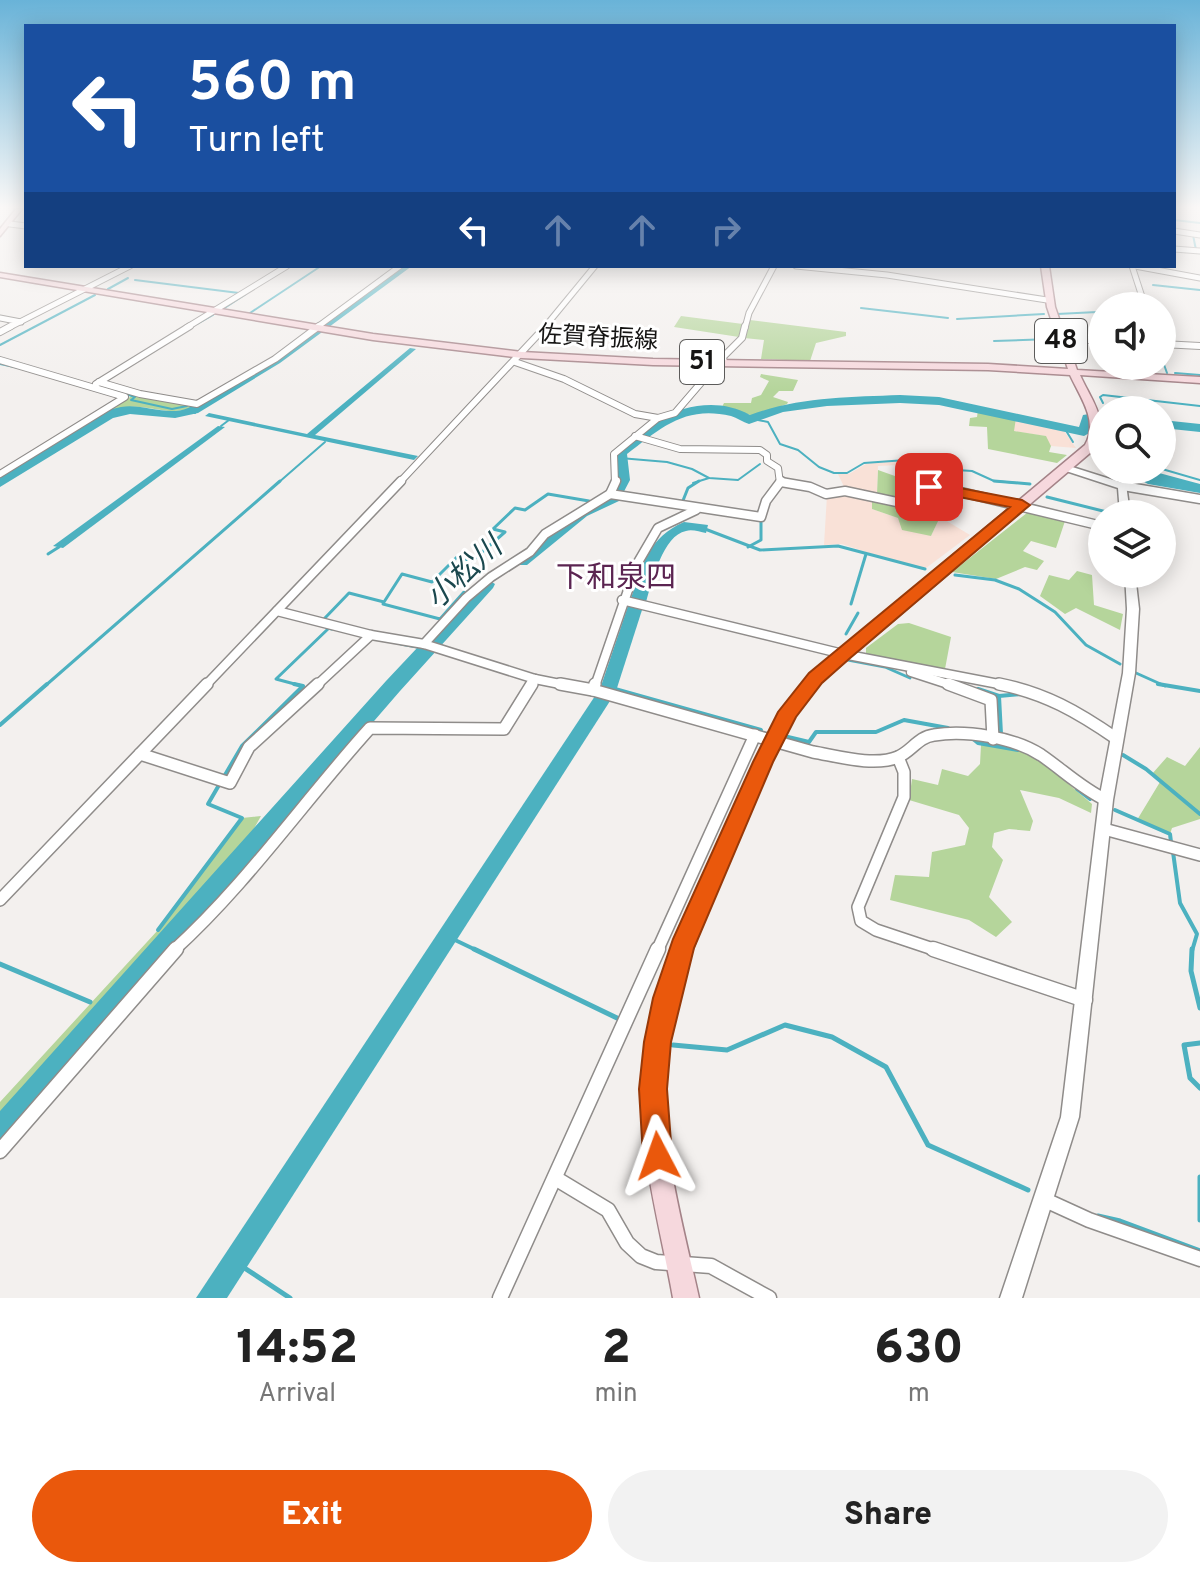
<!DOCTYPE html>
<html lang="en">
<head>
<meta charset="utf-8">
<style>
	body { margin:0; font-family:Overpass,"Noto Sans JP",sans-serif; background:#f2f2f2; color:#222; height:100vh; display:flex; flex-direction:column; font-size:30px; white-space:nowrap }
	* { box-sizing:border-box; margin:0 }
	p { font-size:26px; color:#767676 }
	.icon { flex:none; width:44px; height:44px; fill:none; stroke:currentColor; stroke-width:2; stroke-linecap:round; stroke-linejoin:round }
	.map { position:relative; height:1298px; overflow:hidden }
	.sheet { display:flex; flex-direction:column; background:#fff; flex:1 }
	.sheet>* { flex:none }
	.top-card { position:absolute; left:24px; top:24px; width:1152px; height:244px; border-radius:0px; box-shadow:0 4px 20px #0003; background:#1a4fa0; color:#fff; overflow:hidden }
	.fabs { position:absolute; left:1088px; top:292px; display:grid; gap:16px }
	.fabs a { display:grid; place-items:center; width:88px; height:88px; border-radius:50%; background:#fff; box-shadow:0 4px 20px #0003; font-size:40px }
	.pin { position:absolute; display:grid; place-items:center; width:68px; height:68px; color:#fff; margin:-34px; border-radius:16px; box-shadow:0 4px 12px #0006 }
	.me { position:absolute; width:88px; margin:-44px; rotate:356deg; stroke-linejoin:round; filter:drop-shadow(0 0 6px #0008) }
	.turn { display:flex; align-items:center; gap:28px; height:168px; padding:0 32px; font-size:36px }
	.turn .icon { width:104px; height:104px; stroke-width:2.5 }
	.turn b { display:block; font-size:56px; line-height:68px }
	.lanes { display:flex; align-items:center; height:76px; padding:0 32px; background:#0003; justify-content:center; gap:40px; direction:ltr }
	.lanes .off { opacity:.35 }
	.eta { display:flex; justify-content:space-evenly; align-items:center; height:136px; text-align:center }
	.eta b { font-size:48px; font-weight:800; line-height:56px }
	.action { display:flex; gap:16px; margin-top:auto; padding:16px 32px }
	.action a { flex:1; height:92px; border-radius:48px; background:#ea580c; color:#fff; font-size:32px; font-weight:800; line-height:92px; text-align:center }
	.action a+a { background:#f2f2f2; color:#222 }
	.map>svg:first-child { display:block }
	.industrial { fill:#f9e1d7 }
	.green { fill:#b5d59b }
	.water { fill:#4cb1c0 }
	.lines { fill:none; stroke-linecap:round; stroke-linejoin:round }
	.stream-far3 { stroke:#4cb1c0; stroke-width:2 }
	.stream-far2 { stroke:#4cb1c0; stroke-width:3 }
	.stream-far1 { stroke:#4cb1c0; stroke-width:4 }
	.stream { stroke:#4cb1c0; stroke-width:5 }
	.river { fill:#4cb1c0; fill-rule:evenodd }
	.street-far4-casing { stroke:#8f8c8a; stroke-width:7 }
	.street-far3-casing { stroke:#8f8c8a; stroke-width:8 }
	.street-far2-casing { stroke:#8f8c8a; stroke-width:11 }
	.street-far1-casing { stroke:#8f8c8a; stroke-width:14 }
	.street-casing { stroke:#8f8c8a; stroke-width:17 }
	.secondary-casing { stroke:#8f8c8a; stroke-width:3 }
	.primary-casing { stroke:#a48388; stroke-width:3 }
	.street-far4 { stroke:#fff; stroke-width:5 }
	.street-far3 { stroke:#fff; stroke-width:6 }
	.street-far2 { stroke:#fff; stroke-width:8 }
	.street-far1 { stroke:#fff; stroke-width:11 }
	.street { stroke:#fff; stroke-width:14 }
	.secondary { fill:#fff; fill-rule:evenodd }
	.primary { fill:#f6d8dd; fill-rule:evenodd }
	.route { fill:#ea580c; stroke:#983908; stroke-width:2 }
	.labels { text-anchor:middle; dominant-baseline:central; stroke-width:6; stroke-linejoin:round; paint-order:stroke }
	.far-street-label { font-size:24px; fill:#161514; stroke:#fff }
	.shield { fill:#fff; stroke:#5c5b5a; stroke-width:2 }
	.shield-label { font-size:26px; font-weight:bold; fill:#161514 }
	.water-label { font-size:30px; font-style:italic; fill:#1b484e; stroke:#fff }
	.neighbourhood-label { font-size:30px; fill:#5b2451; stroke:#fff }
</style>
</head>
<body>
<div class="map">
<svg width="1200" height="1298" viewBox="0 0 1200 1298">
	<rect width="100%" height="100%" fill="#f3f0ee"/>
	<g class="industrial">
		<path d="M1016,418L1064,431L1076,448L1051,446L1045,436L1013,431Z"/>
		<path d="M888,460L898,461L899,465L878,466L877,495L872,509L898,518L931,536L940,517L970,535L926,568L902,564L842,544L824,545L827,495L847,493L838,474H849L866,464Z"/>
	</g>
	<g class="green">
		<path d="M681,316L743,324L739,337L674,327Z"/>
		<path d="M750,320L846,332V336L816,343L810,361L761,359L764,340L744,338Z"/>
		<path d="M761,374L798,380L793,391H779L773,397L788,402L787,404L754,416L722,407L724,403H751L752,398L761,395L769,381L760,377Z"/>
		<path d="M135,394L195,406C171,419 148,402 123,408C90,417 32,460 0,480V477Z"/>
		<path d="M978,410L1016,418L1014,431L1046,436L1051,446L1049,452L1067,455L1057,463L988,449L987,427L969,426L970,418L977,417Z"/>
		<path d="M878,470L909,481L905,503L940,517L931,536L902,530L898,518L872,509V497L877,494Z"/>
		<path d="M1032,509L1066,518L1056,548L1031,541L1023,551L1044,561L1037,570L1025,567L996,579L952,572Z"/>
		<path d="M1077,571L1092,575L1094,605L1123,614L1120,630L1076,608L1065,614L1040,596L1049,575L1069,580Z"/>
		<path d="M909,623L951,637L945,669L866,655V648L898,624Z"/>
		<path d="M981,745L1018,750L1039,759L1092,804L1091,813L1059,798L1020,790L1033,821L1030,831L1009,829L994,833L992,847L1003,860L989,897L1012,922L996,937L969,920L890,900L895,875L929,877L932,852L965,845L969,828L959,815L909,800L912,779L938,785L942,769L968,776L980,764Z"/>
		<path d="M1200,747V819L1172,828L1170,834L1137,820L1160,782L1152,774L1167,757L1185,766Z"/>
		<path d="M261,816L238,857L0,1122V1102L158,930L242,818Z"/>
	</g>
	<g class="water">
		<path d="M410,348L416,349L315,435L418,456L414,460L205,416L209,413L307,434Z"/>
		<path d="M218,426L225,427L63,548L53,546Z"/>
		<path d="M1132,470H1148L1200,484V493L1148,484L1135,477Z"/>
		<path d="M684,522L708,525L706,533C700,532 692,529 686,531C663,535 652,582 646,602L631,598C644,563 648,538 684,522Z"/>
		<path d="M628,606L642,610L616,691L601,686Z"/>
		<path d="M595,696L610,701L227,1298H196Z"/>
	</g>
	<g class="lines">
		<g class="stream-far3">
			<path d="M1174,220L1200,223"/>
			<path d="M1193,235L1196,250"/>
			<path d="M135,280L239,293"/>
			<path d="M1153,285L1200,290"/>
			<path d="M108,289L128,278"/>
			<path d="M861,308L948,318"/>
			<path d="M223,309L246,294"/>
			<path d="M250,313L321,266"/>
			<path d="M1057,314L1097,312L1102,317"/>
			<path d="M957,319L1044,314"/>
			<path d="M197,324L213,315"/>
			<path d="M994,341L1051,339"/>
			<path d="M0,345L95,295"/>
			<path d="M1162,359L1167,373"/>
			<path d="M0,364L19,368"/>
			<path d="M1175,373L1200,375"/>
			<path d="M102,384L99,385L135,397L131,400L172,409L187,406"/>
			<path d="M1103,403L1100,397L1103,395L1200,406"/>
			<path d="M1105,407L1106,410"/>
			<path d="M191,411L195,413"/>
			<path d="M753,419L768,422L780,444L798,450L819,467L834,473H847L864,463L906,460L941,469L972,471L994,481L1018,483"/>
			<path d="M221,426L229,420"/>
			<path d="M1065,429L1073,442"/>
			<path d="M1095,453L1102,454"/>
			<path d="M620,458L667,462L692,469L709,478L738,480L760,464"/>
			<path d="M1162,469L1200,480"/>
			<path d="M278,483L325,442"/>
			<path d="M693,483L709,478"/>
		</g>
		<g class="stream-far2">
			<path d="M994,481L1030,484"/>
			<path d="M1047,497L1115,514"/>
			<path d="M682,503L688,488L699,481"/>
			<path d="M705,529L760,550L838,546L925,569"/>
			<path d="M748,547L761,540V520"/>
			<path d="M48,554L59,547"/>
			<path d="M955,575L995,580L1019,589L1055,612L1086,645L1120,664"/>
			<path d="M383,604L440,619L464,592"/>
			<path d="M851,604L866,554"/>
			<path d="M324,619L349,593L384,602L402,574L432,582L457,557L472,561L505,532L493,529L515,508L525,510L548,494L589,501"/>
			<path d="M846,634L858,613"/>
			<path d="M401,644L417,647"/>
			<path d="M848,660L885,667L910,678"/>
			<path d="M1136,673L1165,686"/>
			<path d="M45,686L280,481"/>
			<path d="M302,686L276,679L329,628L332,629"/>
		</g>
		<g class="stream-far1">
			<path d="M1158,684L1200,691"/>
			<path d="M615,689L761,730"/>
			<path d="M978,689L999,696L1001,734"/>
			<path d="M999,696L1021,694"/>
			<path d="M0,725L47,684"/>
			<path d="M788,737L809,742L816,732H876L904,720L948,728"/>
			<path d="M972,738L978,743L1018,750"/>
			<path d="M1123,755L1146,769L1200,814"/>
			<path d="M225,775L242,746L303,686L294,684"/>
			<path d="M1077,789L1090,799"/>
			<path d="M1115,810L1170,834L1171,842"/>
			<path d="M1173,852L1180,903L1197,934L1192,951"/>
			<path d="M158,930L242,818L208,804L219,785"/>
			<path d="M455,940L478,951"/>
		</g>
		<g class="stream">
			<path d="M474,949L617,1018"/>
			<path d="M1192,949L1191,971L1200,1008"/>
			<path d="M0,964L90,1002"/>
			<path d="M1200,1043L1184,1045L1190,1078L1200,1088"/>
			<path d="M673,1045L727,1050L785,1025L832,1037L886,1067L928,1145L1028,1190"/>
			<path d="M1200,1177V1220"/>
			<path d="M1098,1216L1120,1221L1200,1251"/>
			<path d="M243,1267L290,1298"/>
		</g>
		<g class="river">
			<path d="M401,266H412L280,363L198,413L175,418L130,414L113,418L0,487V477C34,455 81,414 121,407C143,403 167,417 188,408C265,374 333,314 401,266Z"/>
			<path d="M900,395L939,397L1079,427L1083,415L1102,412V420L1094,421L1091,432L1084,436L939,405L900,403L827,406L783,412L749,424C743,422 737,418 731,416C685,405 661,428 627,454L630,480L619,501L587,516L527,565H515L513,561L577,510L608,495L616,480L613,453C645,418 704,389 750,415C798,397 849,397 900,395Z"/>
			<path d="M1162,420L1200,424V432L1162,428Z"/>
			<path d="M487,579L495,584L493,588L400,691L10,1142L0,1146V1111L386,681L481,580Z"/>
		</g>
		<defs>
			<g id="street-far4">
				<path d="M10,224L26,226"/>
				<path d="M1174,231L1200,235"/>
				<path d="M1174,249L1200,251"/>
				<path d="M796,266L887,275L1047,300"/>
				<path d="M1132,266L1145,306"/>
				<path d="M1135,266L1200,278"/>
				<path d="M0,318L21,322"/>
				<path d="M1053,321L1062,328"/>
				<path d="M8,328L130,266"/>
				<path d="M186,328L287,266"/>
				<path d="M316,328L400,266"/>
				<path d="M544,328L595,266"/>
				<path d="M745,328L749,313L774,266"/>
			</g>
			<g id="street-far3">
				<path d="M1059,326L1076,340L1079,357L1070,361"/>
				<path d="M0,332L11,326"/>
				<path d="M1076,340H1102"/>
				<path d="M1162,344L1200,346"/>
				<path d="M0,360L125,397L0,474"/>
				<path d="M515,362L564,379L635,414L658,418"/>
				<path d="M724,363L723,357L742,338L745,326"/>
				<path d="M99,382L140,394L197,404L275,359L319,326"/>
				<path d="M96,384L190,326"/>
				<path d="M635,436L680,449L760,450L767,455V461L778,468L780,483"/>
				<path d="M781,482L787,483"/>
				<path d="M399,483L546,326"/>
				<path d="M615,483L614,454L658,418L675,413L718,363"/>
			</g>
			<g id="street-far2">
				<path d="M781,482L810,487L826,494L845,491L920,507L924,505L929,487L936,486L1102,526"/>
				<path d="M1123,486L1200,499"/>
				<path d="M610,494L761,517L766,501L781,481"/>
				<path d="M622,600L843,654L1009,686"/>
				<path d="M277,611L371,635L424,644L535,679L570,686"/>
				<path d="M424,644L466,598L491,577L530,552L545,534L610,494L616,481"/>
				<path d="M911,672L954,686"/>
				<path d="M205,686L401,481"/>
				<path d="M316,686L371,635"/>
				<path d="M531,686L535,679"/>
				<path d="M595,686L637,564L658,528L696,510"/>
			</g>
			<g id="street-far1">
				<path d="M560,684L593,690L813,752C837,756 874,767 898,757C912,751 918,737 934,735C966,730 1013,737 1041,755C1063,770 1081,788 1106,800"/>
				<path d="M948,684L991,700L993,739"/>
				<path d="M999,684C1045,693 1078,712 1117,739"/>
				<path d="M593,690L595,684"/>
				<path d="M140,754L230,783L249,747L318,684"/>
				<path d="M898,757L904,772V797L858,907L861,921L876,930L939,951"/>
				<path d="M1104,829L1200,855"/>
				<path d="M0,900L207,684"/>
				<path d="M173,951C246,885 304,801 370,728L504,729L532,684"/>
				<path d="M657,951L755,735"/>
			</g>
			<g id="street">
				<path d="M933,949L1085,1000"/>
				<path d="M0,1151L176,949"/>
				<path d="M555,1178L608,1210L627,1243L641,1256L656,1262L711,1266L769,1298"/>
				<path d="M1043,1199L1089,1220L1200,1259"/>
				<path d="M500,1298L658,949"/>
			</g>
			<g id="secondary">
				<path d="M1066,465L1126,484L1130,514H1120L1118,488L1063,470L1061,468Z"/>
				<path d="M1125,574H1135L1139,609L1135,673L1113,800L1079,1117L1022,1298H1000L1061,1117L1099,800L1123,673L1127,609Z"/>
			</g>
			<g id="primary">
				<path d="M16,209H22L0,236V229Z"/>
				<path d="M1041,266H1049L1055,307L1077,370L1200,377V383L1080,375C1093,404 1113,424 1090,453L821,682L794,716L781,740C762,785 742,829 723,874C694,943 664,1012 664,1089C664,1159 684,1230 699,1298H673C661,1230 640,1158 642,1088C645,1011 675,942 706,873C726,829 745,784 765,740L783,708L811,674L1085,445C1099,421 1080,397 1070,375L988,370L653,365L522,358L373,340L0,277V273L373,334L522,352L653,359L988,364L1068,369L1047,307Z"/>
			</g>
		</defs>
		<use href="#street-far4" class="street-far4-casing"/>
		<use href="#street-far3" class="street-far3-casing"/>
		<use href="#street-far2" class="street-far2-casing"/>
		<use href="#street-far1" class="street-far1-casing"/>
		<use href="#street" class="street-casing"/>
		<use href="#secondary" class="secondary-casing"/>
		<use href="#primary" class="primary-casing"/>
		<use href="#street-far4" class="street-far4"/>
		<use href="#street-far3" class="street-far3"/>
		<use href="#street-far2" class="street-far2"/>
		<use href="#street-far1" class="street-far1"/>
		<use href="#street" class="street"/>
		<use href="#secondary" class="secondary"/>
		<use href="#primary" class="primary"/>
	</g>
	<linearGradient id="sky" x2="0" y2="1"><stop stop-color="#69b3d8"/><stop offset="0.53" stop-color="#faf8f7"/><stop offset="1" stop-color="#faf8f7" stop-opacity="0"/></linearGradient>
	<rect width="1200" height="391" fill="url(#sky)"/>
	<path class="route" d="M929,482L1022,500L1030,505L849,659L822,683L796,717L773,762L694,948L671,1042L667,1089L672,1156L668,1167L658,1171L647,1167L643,1156L639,1089L644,1042L653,998L673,939L753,762L778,712L809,673L1010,507L924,490L922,487Z"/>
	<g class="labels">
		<g class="far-street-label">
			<text transform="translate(598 339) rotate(3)">佐賀脊振線</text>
		</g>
		<g class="shield">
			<rect x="1035" y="319" width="52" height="44" rx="6"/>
			<rect x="680" y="340" width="44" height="44" rx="6"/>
		</g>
		<g class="shield-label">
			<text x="1061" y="341">48</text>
			<text x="702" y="362">51</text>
		</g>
		<g class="water-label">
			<text transform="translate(465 574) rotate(-42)">小松川</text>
		</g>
		<g class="neighbourhood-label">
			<text x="616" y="579">下和泉四</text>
		</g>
	</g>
</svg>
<div class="fabs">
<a><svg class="icon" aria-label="sound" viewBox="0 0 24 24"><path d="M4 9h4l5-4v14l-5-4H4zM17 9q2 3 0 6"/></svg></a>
<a><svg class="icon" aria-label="search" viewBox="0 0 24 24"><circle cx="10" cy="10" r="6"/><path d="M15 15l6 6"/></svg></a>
<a><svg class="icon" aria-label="layers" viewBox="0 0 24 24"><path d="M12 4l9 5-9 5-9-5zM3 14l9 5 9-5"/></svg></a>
</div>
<div class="pin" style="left:929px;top:487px;background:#d93025"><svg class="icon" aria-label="arrive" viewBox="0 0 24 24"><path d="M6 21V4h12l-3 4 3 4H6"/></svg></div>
<svg class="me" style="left:658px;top:1156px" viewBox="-20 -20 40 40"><path d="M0-17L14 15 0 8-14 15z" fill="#ea580c" stroke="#fff" stroke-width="4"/></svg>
<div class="top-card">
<div class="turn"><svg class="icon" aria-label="left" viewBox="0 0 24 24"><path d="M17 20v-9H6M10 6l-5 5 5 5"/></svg><div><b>560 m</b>Turn left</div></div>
<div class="lanes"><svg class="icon" aria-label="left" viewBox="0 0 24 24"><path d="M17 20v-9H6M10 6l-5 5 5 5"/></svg><svg class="icon off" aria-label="ahead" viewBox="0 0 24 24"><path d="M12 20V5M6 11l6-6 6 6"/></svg><svg class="icon off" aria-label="ahead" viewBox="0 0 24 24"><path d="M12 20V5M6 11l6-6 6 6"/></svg><svg class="icon off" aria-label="right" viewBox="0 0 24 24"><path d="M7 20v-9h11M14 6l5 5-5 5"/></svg></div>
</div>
</div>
<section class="sheet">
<div class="eta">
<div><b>14:52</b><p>Arrival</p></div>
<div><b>2</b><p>min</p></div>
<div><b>630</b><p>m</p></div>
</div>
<div class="action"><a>Exit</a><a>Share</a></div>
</section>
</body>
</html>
